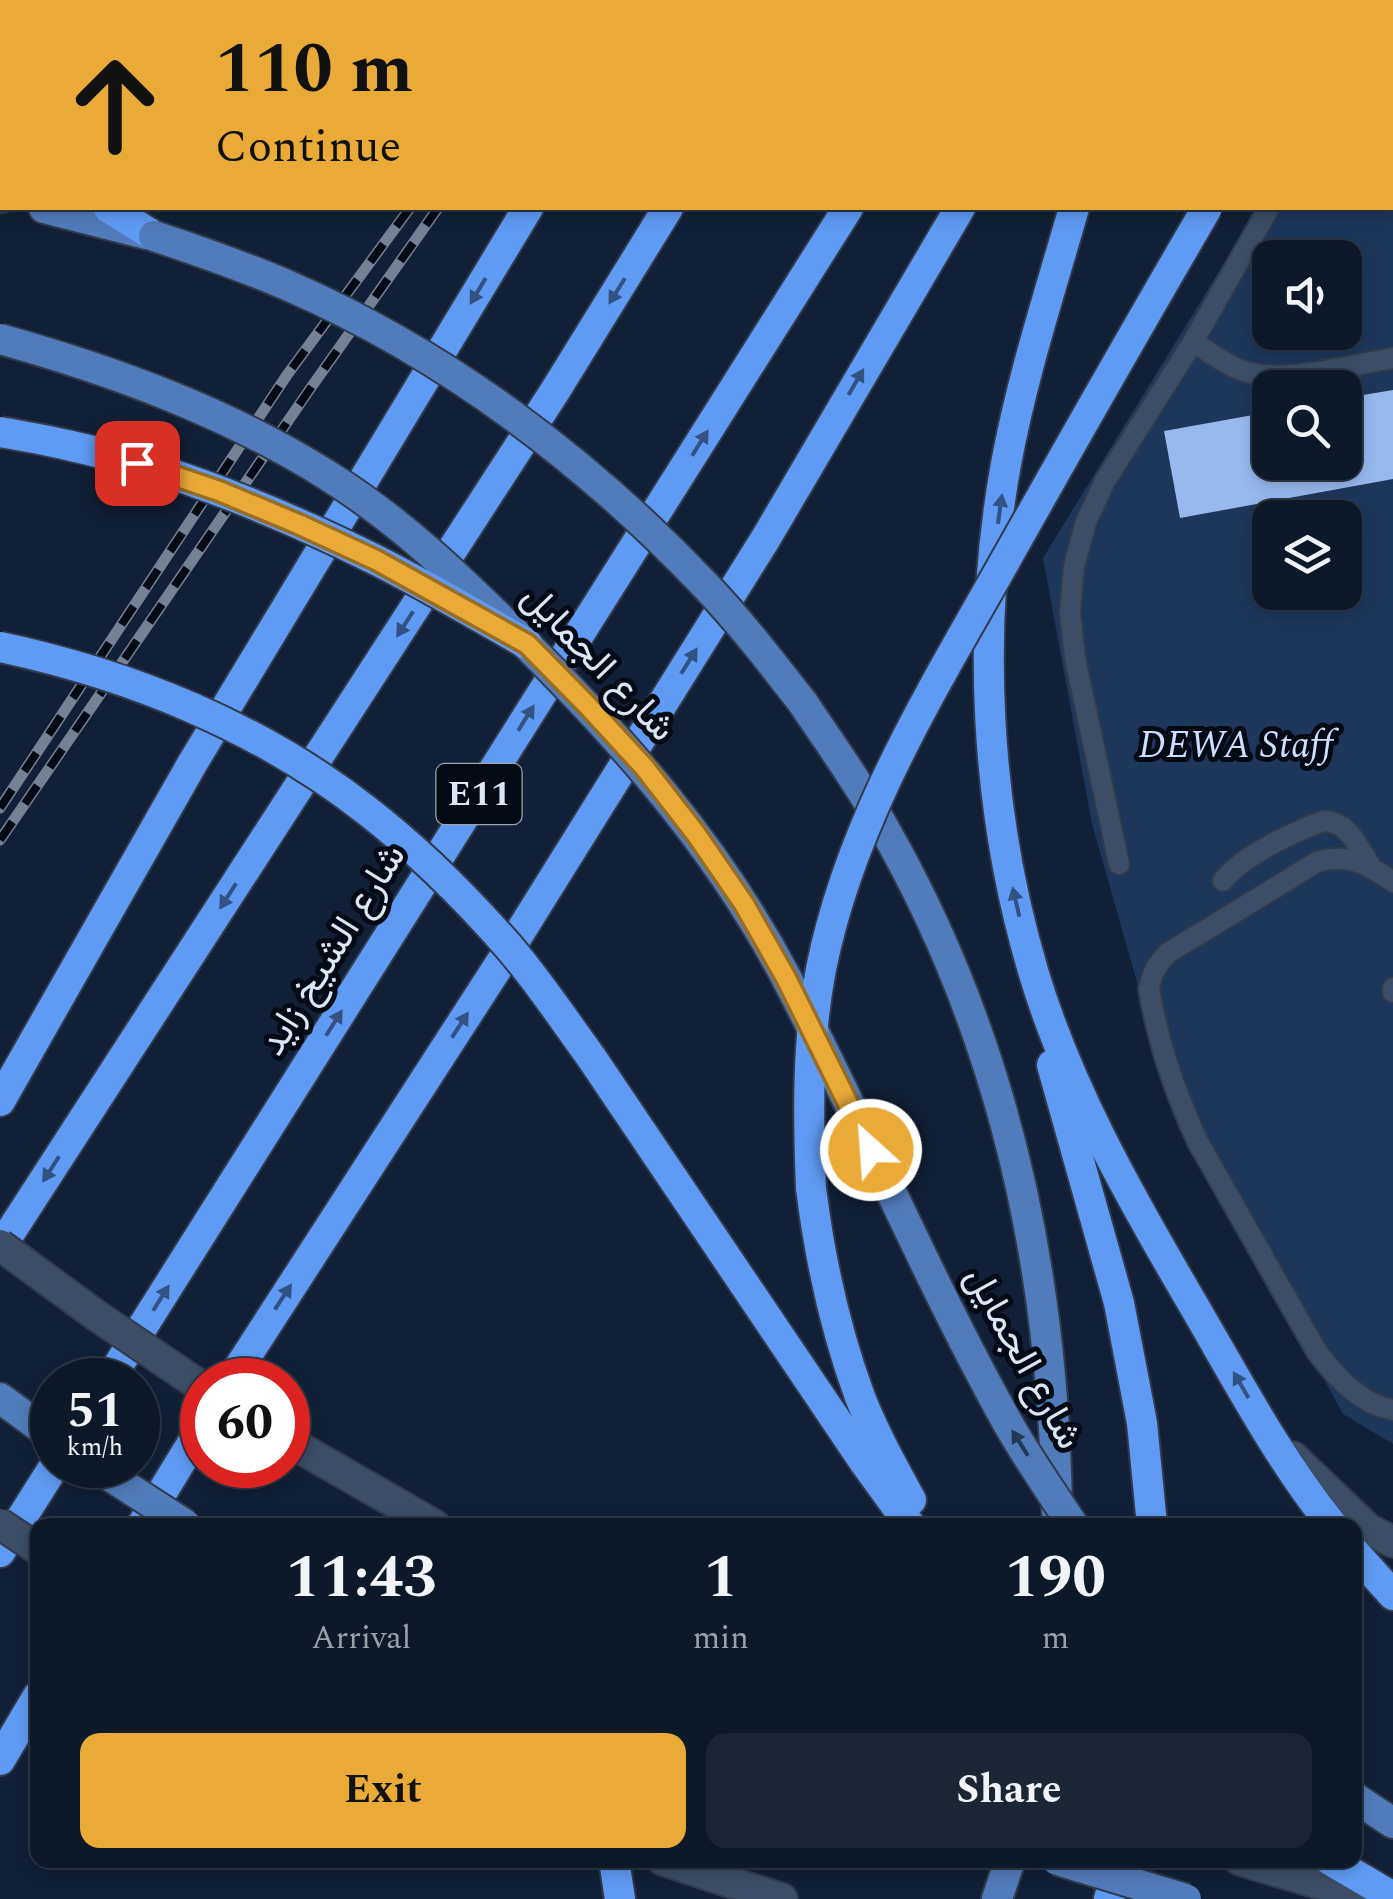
<!DOCTYPE html>
<html lang="en">
<head>
<meta charset="utf-8">
<style>
	body { margin:0; font-family:Spectral,Vazirmatn,serif; background:#1b2534; color:#f1f3f6; height:100vh; display:flex; flex-direction:column; font-size:38px; white-space:nowrap }
	* { box-sizing:border-box; margin:0 }
	p { font-size:32px; color:#9aa0a8 }
	.icon { flex:none; width:55px; height:55px; fill:none; stroke:currentColor; stroke-width:2; stroke-linecap:round; stroke-linejoin:round }
	.map { position:relative; flex:1; overflow:hidden }
	.panel { position:absolute; left:30px; top:1518px; width:1332px; height:350px; display:flex; flex-direction:column; background:#0d1828; border-radius:20px; box-shadow:0 5px 15px #0003,0 0 0 2px #2d3745 }
	.panel>* { flex:none }
	.guide { position:absolute; left:0px; top:0px; width:1395px; height:210px; box-shadow:0 5px 15px #0003,0 0 0 2px #2d3745; background:#eaaa38; color:#111; overflow:hidden }
	.fabs { position:absolute; left:1252px; top:240px; display:grid; gap:20px }
	.fabs a { display:grid; place-items:center; width:110px; height:110px; border-radius:20px; background:#0d1828; box-shadow:0 5px 15px #0003,0 0 0 2px #2d3745; font-size:50px }
	.speed { position:absolute; left:30px; top:1358px; display:flex; gap:20px; font-size:50px; font-weight:700; text-align:center }
	.speed>* { display:grid; place-content:center; width:130px; height:130px; border-radius:50%; background:#0d1828; box-shadow:0 5px 15px #0003,0 0 0 2px #2d3745; line-height:1 }
	.speed small { font-size:25px; font-weight:400 }
	.speed .limit { border:15px solid #d22; background:#fff; color:#111 }
	.pin { position:absolute; display:grid; place-items:center; width:85px; height:85px; color:#fff; margin:-42px; border-radius:20px; box-shadow:0 5px 15px #0006 }
	.me { position:absolute; width:110px; margin:-55px; rotate:334deg; stroke-linejoin:round; filter:drop-shadow(0 0 8px #0008) }
	.turn { display:flex; align-items:center; gap:35px; height:210px; padding:0 50px; font-size:45px }
	.turn .icon { width:130px; height:130px; stroke-width:2.5 }
	.turn b { display:block; font-size:70px; line-height:85px }
	.eta { display:flex; justify-content:space-evenly; align-items:center; height:170px; text-align:center }
	.eta b { font-size:60px; font-weight:700; line-height:70px }
	.button { display:flex; gap:20px; margin-top:auto; padding:20px 50px }
	.button a { flex:1; height:115px; border-radius:20px; background:#eaaa38; color:#111; font-size:40px; font-weight:700; line-height:115px; text-align:center }
	.button a+a { background:#1b2534; color:#f1f3f6 }
	.map>svg:first-child { display:block }
	.green { fill:#1d365c; fill-rule:evenodd }
	.building { fill:#96b9ee }
	.lines { fill:none; stroke-linecap:round; stroke-linejoin:round }
	.service-casing { stroke:#313a4c; stroke-width:24 }
	.minor-casing { stroke:#313a4c; stroke-width:34 }
	.tertiary-casing { stroke:#313a4c; stroke-width:34 }
	.primary-casing { stroke:#313a4c; stroke-width:34 }
	.motorway-casing { stroke:#313a4c; stroke-width:34 }
	.service { stroke:#3c4d65; stroke-width:20 }
	.minor { stroke:#3c4d65; stroke-width:30 }
	.tertiary { stroke:#3c4d65; stroke-width:30 }
	.primary { stroke:#517cbb; stroke-width:30 }
	.motorway { stroke:#5f9bf4; stroke-width:30 }
	.rail-casing { stroke:#758294; stroke-width:11 }
	.rail { stroke:#040a13; stroke-width:8; stroke-dasharray:22; stroke-linecap:butt }
	.tertiary-bridge-casing { stroke:#313a4c; stroke-width:34; stroke-linecap:butt }
	.primary-bridge-casing { stroke:#313a4c; stroke-width:34; stroke-linecap:butt }
	.motorway-bridge-casing { stroke:#313a4c; stroke-width:34; stroke-linecap:butt }
	.tertiary-bridge { stroke:#3c4d65; stroke-width:30 }
	.primary-bridge { stroke:#517cbb; stroke-width:30 }
	.motorway-bridge { stroke:#5f9bf4; stroke-width:30 }
	.oneway { fill:#325284 }
	.oneway2 { fill:#233856 }
	.route-casing { stroke:#986e24; stroke-width:25 }
	.route { stroke:#eaaa38; stroke-width:18 }
	.labels { text-anchor:middle; dominant-baseline:central; stroke-width:10; stroke-linejoin:round; paint-order:stroke }
	.shield { fill:#040a13; stroke:#9ba5b2; stroke-width:2.5 }
	.shield-label { font-size:35px; font-weight:bold; fill:#dce7f6 }
	.street-label { font-size:38px; fill:#dce7f6; stroke:#040a13 }
	.park-label { font-size:38px; font-style:italic; fill:#cbdffd; stroke:#040a13 }
</style>
</head>
<body>
<div class="map">
<svg width="1393" height="1899" viewBox="0 0 1393 1899">
	<rect width="100%" height="100%" fill="#112036"/>
	<path class="green" d="M1393,28V1444L1343,1414L1170,1098L1092,824L1043,558L1258,208H1392ZM1270,258H1345V332H1270ZM1270,388H1345V462H1270ZM1270,518H1345V592H1270Z"/>
	<path class="building" d="M1393,390V479L1180,518L1164,431L1270,412V462H1345V398Z"/>
	<g class="lines">
		<defs>
			<g id="service">
				<path d="M1392,68H1393"/>
				<path d="M1392,99H1393"/>
				<path d="M1193,342C1208,351 1223,363 1240,370C1280,385 1350,365 1393,358"/>
				<path d="M1119,864L1075,658L1070,612L1074,566L1086,522L1105,481L1193,342L1269,208"/>
				<path d="M1223,881C1241,856 1294,832 1323,821C1349,821 1358,847 1370,865"/>
				<path d="M1393,882C1368,864 1348,853 1317,862L1168,953C1157,964 1152,973 1149,989C1158,1042 1175,1093 1198,1142L1317,1352C1338,1379 1359,1403 1393,1410"/>
				<path d="M1393,988V992"/>
			</g>
			<path id="minor" d="M1293,1457L1368,1529L1393,1542"/>
			<g id="tertiary">
				<path d="M288,1441L434,1525"/>
				<path d="M663,1860L782,1899"/>
				<path d="M1240,1860L1371,1899"/>
			</g>
			<g id="primary">
				<path d="M0,196L2,197"/>
				<path d="M44,208L146,234"/>
				<path d="M803,703C831,745 861,786 885,830C1004,1039 1054,1273 1057,1512"/>
				<path d="M0,1398L52,1436"/>
				<path d="M1355,1798L1393,1823"/>
				<path d="M997,1899L1010,1860"/>
			</g>
			<g id="motorway">
				<path d="M652,2L653,0"/>
				<path d="M794,2L796,0"/>
				<path d="M976,2L978,0"/>
				<path d="M1086,2L1088,0"/>
				<path d="M1142,2L1143,0"/>
				<path d="M1324,2L1326,0"/>
				<path d="M0,158L2,159"/>
				<path d="M109,208L154,236"/>
				<path d="M1074,208C1050,292 1022,377 1006,464C976,630 985,811 1034,974C1068,1087 1128,1193 1187,1294C1233,1372 1275,1454 1332,1525"/>
				<path d="M591,1057L865,1463L910,1525"/>
				<path d="M1052,1065L1119,1303L1142,1423L1152,1525"/>
				<path d="M0,1101L192,764L528,208"/>
				<path d="M811,1188C820,1260 835,1329 860,1397C874,1433 893,1467 911,1500"/>
				<path d="M0,1248L555,391L668,208"/>
				<path d="M109,1380L848,208"/>
				<path d="M231,1380L505,956L766,538L960,208"/>
				<path d="M142,1525L202,1427"/>
				<path d="M0,1552L55,1465"/>
				<path d="M1355,1553L1393,1595"/>
				<path d="M0,1760L38,1696"/>
				<path d="M614,1860L620,1899"/>
				<path d="M1330,1860L1393,1897"/>
				<path d="M1109,1899L1120,1860"/>
			</g>
		</defs>
		<use href="#service" class="service-casing"/>
		<use href="#minor" class="minor-casing"/>
		<use href="#tertiary" class="tertiary-casing"/>
		<use href="#primary" class="primary-casing"/>
		<use href="#motorway" class="motorway-casing"/>
		<use href="#service" class="service"/>
		<use href="#minor" class="minor"/>
		<use href="#tertiary" class="tertiary"/>
		<use href="#primary" class="primary"/>
		<use href="#motorway" class="motorway"/>
		<defs>
			<g id="rail">
				<path d="M561,2L563,0"/>
				<path d="M583,2L585,0"/>
				<path d="M0,808L287,375L410,208"/>
				<path d="M0,840L310,389L438,208"/>
			</g>
		</defs>
		<use href="#rail" class="rail-casing"/>
		<use href="#rail" class="rail"/>
		<defs>
			<g id="tertiary-bridge">
				<path d="M0,1245L97,1316L202,1387"/>
				<path d="M0,1524L38,1549"/>
			</g>
			<g id="primary-bridge">
				<path d="M154,236C199,251 245,267 289,286C447,355 588,462 706,586C741,623 772,663 803,703"/>
				<path d="M0,339C114,371 229,413 330,477C401,522 455,574 514,632C622,739 716,844 787,979C863,1124 926,1276 1006,1420C1026,1456 1050,1490 1073,1525"/>
				<path d="M93,1465L186,1525"/>
				<path d="M1057,1860L1186,1899"/>
			</g>
			<g id="motorway-bridge">
				<path d="M0,432C22,436 45,440 67,445C173,468 277,511 374,559C426,585 476,615 527,644"/>
				<path d="M0,647C131,675 260,727 366,810C418,850 466,898 509,947C539,982 564,1020 591,1057"/>
				<path d="M811,1188C808,1115 807,1041 821,969C850,824 928,697 1000,570C1068,449 1137,328 1207,208"/>
			</g>
		</defs>
		<use href="#tertiary-bridge" class="tertiary-bridge-casing"/>
		<use href="#primary-bridge" class="primary-bridge-casing"/>
		<use href="#motorway-bridge" class="motorway-bridge-casing"/>
		<use href="#tertiary-bridge" class="tertiary-bridge"/>
		<use href="#primary-bridge" class="primary-bridge"/>
		<use href="#motorway-bridge" class="motorway-bridge"/>
	</g>
	<defs><path id="oneway-solid" d="M-6-.8H1V-3.2L6.5 0L1 3.2V.8H-6Z" transform="scale(2.5)"/></defs>
	<g class="oneway">
		<use href="#oneway-solid" transform="translate(478 291) rotate(121)"/>
		<use href="#oneway-solid" transform="translate(617 291) rotate(122)"/>
		<use href="#oneway-solid" transform="translate(856 382) rotate(-60)"/>
		<use href="#oneway-solid" transform="translate(700 443) rotate(-58)"/>
		<use href="#oneway-solid" transform="translate(1000 509) rotate(-82)"/>
		<use href="#oneway-solid" transform="translate(405 624) rotate(123)"/>
		<use href="#oneway-solid" transform="translate(689 661) rotate(-58)"/>
		<use href="#oneway-solid" transform="translate(526 718) rotate(-58)"/>
		<use href="#oneway-solid" transform="translate(228 896) rotate(123)"/>
		<use href="#oneway-solid" transform="translate(1016 902) rotate(-103)"/>
		<use href="#oneway-solid" transform="translate(334 1023) rotate(-58)"/>
		<use href="#oneway-solid" transform="translate(460 1025) rotate(-57)"/>
		<use href="#oneway-solid" transform="translate(51 1169) rotate(123)"/>
		<use href="#oneway-solid" transform="translate(283 1297) rotate(-57)"/>
		<use href="#oneway-solid" transform="translate(161 1298) rotate(-58)"/>
		<use href="#oneway-solid" transform="translate(1241 1385) rotate(-120)"/>
	</g>
	<use class="oneway2" href="#oneway-solid" transform="translate(1020 1443) rotate(-122)"/>
	<g class="lines">
		<defs>
			<path id="route" d="M137,463L219,491L298,524L376,560L527,644L587,705L644,767L696,834L744,904L786,978L871,1150"/>
		</defs>
		<use href="#route" class="route-casing"/>
		<use href="#route" class="route"/>
	</g>
	<g class="labels">
		<rect class="shield" x="436.5" y="764" width="85" height="60" rx="8"/>
		<g class="shield-label">
			<text x="479" y="794">E11</text>
		</g>
		<g class="street-label">
			<text transform="translate(598 663) rotate(46)">شارع الجمايل</text>
			<text transform="translate(333 950) rotate(-58)">شارع الشيخ زايد</text>
			<text transform="translate(1023 1358) rotate(61)">شارع الجمايل</text>
		</g>
		<g class="park-label">
			<text x="1236" y="746">DEWA Staff</text>
		</g>
	</g>
</svg>
<div class="fabs">
<a><svg class="icon" aria-label="sound" viewBox="0 0 24 24"><path d="M4 9h4l5-4v14l-5-4H4zM17 9q2 3 0 6"/></svg></a>
<a><svg class="icon" aria-label="search" viewBox="0 0 24 24"><circle cx="10" cy="10" r="6"/><path d="M15 15l6 6"/></svg></a>
<a><svg class="icon" aria-label="layers" viewBox="0 0 24 24"><path d="M12 4l9 5-9 5-9-5zM3 14l9 5 9-5"/></svg></a>
</div>
<div class="speed"><div>51<small>km/h</small></div><div class="limit">60</div></div>
<div class="pin" style="left:137px;top:463px;background:#d93025"><svg class="icon" aria-label="arrive" viewBox="0 0 24 24"><path d="M6 21V4h12l-3 4 3 4H6"/></svg></div>
<svg class="me" style="left:871px;top:1150px" viewBox="-20 -20 40 40"><circle r="17" fill="#eaaa38" stroke="#fff" stroke-width="3"/><path d="M0-11L8 9 0 5-8 9z" fill="#fff"/></svg>
<div class="guide">
<div class="turn"><svg class="icon" aria-label="ahead" viewBox="0 0 24 24"><path d="M12 20V5M6 11l6-6 6 6"/></svg><div><b>110 m</b>Continue</div></div>
</div>
<section class="panel">
<div class="eta">
<div><b>11:43</b><p>Arrival</p></div>
<div><b>1</b><p>min</p></div>
<div><b>190</b><p>m</p></div>
</div>
<div class="button"><a>Exit</a><a>Share</a></div>
</section>
</div>
</body>
</html>
